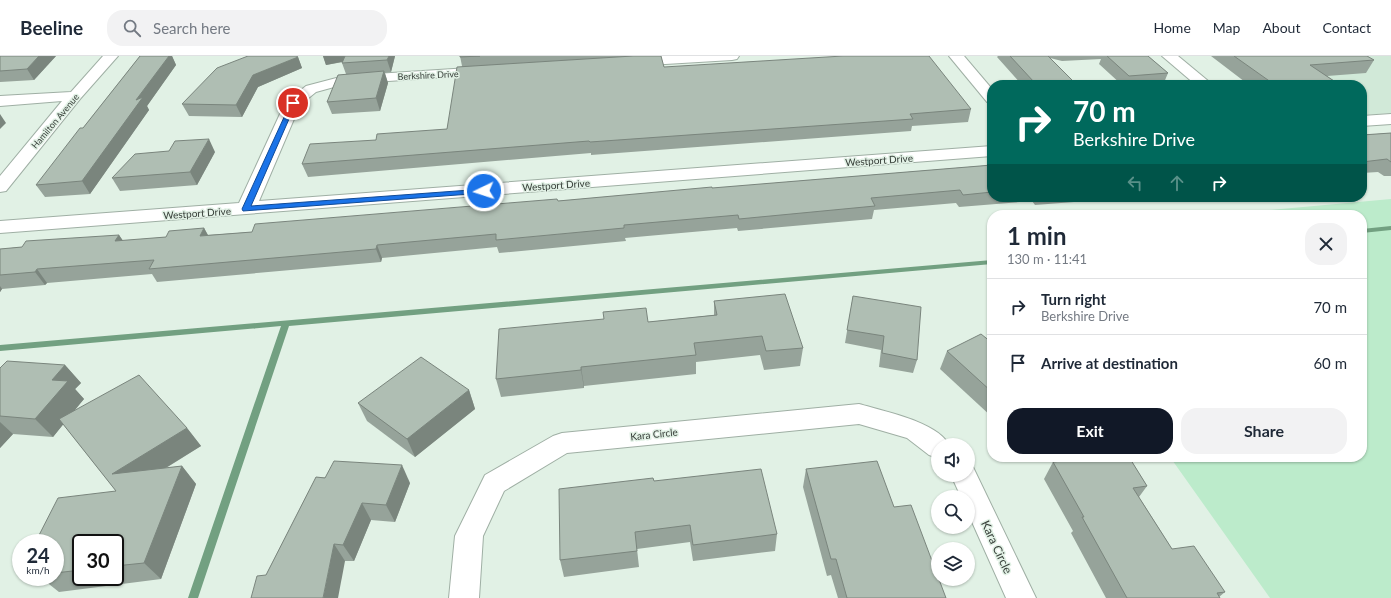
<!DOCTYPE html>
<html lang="en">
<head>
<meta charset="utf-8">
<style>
	body { margin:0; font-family:Lato,sans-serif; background:#f2f2f3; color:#1f2937; height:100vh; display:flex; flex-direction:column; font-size:15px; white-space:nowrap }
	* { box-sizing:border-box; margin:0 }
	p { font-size:13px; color:#747a83 }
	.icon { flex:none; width:22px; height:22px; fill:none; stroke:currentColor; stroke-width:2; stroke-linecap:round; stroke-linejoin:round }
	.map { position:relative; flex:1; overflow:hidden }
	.details { position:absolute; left:987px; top:154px; width:380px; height:252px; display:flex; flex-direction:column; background:#fff; border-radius:16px; box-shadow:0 1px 3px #0004 }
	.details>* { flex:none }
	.hud { position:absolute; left:987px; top:24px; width:380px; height:122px; border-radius:16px; box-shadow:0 1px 3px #0004; background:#00695c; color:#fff; overflow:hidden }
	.tools { position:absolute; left:931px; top:382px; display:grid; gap:8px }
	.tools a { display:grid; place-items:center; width:44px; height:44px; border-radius:50%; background:#fff; box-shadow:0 1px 3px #0004; font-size:20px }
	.speed { position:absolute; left:12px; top:478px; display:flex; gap:8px; font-size:20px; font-weight:700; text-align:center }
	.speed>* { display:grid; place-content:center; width:52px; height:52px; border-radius:50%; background:#fff; box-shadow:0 1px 3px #0004; line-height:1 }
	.speed small { font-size:10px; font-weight:400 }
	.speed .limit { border:2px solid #111; border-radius:6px; background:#fff; color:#111 }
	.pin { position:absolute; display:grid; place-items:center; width:34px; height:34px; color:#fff; margin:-17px; border:2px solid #fff; border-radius:50%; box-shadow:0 1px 4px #0007 }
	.me { position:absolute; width:44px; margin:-22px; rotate:266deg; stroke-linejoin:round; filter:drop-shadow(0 0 3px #0008) }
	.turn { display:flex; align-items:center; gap:14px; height:84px; padding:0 20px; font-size:18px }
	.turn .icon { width:52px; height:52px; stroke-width:2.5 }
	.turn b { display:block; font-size:28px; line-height:34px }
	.lanes { display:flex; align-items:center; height:38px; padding:0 20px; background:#0003; justify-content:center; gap:20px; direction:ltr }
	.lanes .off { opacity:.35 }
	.round { display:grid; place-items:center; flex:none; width:42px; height:42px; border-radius:16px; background:#f2f2f3 }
	.headline { display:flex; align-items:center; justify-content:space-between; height:68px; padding:0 20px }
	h1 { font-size:24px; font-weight:700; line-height:30px }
	.primary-button { display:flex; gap:8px; margin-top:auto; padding:8px 20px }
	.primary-button a { flex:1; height:46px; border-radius:16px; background:#111827; color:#fff; font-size:16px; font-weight:700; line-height:46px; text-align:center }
	.primary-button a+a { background:#f2f2f3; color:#1f2937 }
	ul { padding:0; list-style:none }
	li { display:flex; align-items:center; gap:12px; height:56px; padding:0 20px; border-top:1px solid #e0e1e3 }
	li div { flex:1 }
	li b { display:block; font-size:15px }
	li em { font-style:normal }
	header { display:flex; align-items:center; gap:24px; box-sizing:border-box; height:56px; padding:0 20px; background:#fff; border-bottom:1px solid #e0e1e3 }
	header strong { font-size:19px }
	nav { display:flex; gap:22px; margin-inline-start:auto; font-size:14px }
	.search { width:280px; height:36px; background:#f2f2f3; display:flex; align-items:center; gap:10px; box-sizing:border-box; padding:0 14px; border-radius:16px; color:#747a83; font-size:15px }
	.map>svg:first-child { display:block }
	.built { fill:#d1e9d8 }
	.green { fill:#bcebcb }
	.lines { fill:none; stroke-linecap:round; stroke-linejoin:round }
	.stream { fill:#72a081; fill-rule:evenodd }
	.street-casing { stroke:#9fafa4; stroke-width:2 }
	.street { fill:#fff; fill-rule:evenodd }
	.wall { fill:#96a39a; fill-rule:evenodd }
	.shaded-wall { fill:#7a857d }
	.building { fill:#afbeb3; stroke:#7a857d }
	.route { fill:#1a73e8; stroke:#114b97 }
	.labels { text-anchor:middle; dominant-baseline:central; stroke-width:3; stroke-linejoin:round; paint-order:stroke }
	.far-street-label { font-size:9px; fill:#373e39; stroke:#e1f1e5 }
	.street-label { font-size:10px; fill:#373e39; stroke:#e1f1e5 }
	.near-street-label { font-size:12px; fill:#373e39; stroke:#e1f1e5 }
</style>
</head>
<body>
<header>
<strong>Beeline</strong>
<div class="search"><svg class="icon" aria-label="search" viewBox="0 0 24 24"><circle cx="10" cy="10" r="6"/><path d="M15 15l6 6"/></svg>Search here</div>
<nav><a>Home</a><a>Map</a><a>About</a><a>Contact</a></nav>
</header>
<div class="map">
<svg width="1391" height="542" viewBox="0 0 1391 542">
	<rect width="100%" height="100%" fill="#e1f1e5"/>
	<path class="built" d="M1278,0H1391V57L1363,59L1362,29H1320Z"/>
	<path class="green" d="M1391,143V542H1270L1170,401H1362V159H1215Z"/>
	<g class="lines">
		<g class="stream">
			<path d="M1391,170V174L1362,177V173Z"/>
			<path d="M992,204V208L289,270L198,542H188L281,270L0,295V289Z"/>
		</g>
		<defs>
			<g id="street">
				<path d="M103,0H118L80,43L6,135L0,136V120L62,45L0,50V40L71,36Z"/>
				<path d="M660,0H739L737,3L732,4L632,10L627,9L625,6L627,3Z"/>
				<path d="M949,0H964L992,33V48L987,46Z"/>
				<path d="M1162,0H1178L1213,29H1196Z"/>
				<path d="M485,11L490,12L492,15L490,18L345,28L316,36L300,49L259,145L992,90V100L0,177V165L239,147L285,47L306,30L344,20Z"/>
				<path d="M1391,58V68L1362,70V60Z"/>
				<path d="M859,348C883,355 938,366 949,389H938V402L929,399L907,382L859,368L567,397L504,435L483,480L479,542H449L455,480L485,419L553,380L562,377Z"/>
				<path d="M968,409L973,411L1036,542H1006L968,457V441H961L951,419H968Z"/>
			</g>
		</defs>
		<use href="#street" class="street-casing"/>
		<use href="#street" class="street"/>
	</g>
	<g class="wall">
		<path d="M0,0H56L34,24L0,26Z"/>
		<path d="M140,0H172L176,9L147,50L149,54L90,138L45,141L36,129L83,72Z"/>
		<path d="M323,0H395L391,16L385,17L388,27L380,55L332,58L327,46L346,18L342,7L343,6L326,9Z"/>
		<path d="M460,0H661L664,11L971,53L968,66L912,70L911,75L591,99V97L308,121L302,108L376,84L447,73L462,10Z"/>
		<path d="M998,0H1148L1168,17L1163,29H1122L1099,8L1101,3L1062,5L1050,2L1077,29H1022L997,1Z"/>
		<path d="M1211,0H1367L1374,4L1366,17L1327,20L1340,29H1249Z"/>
		<path d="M298,1L302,12L258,31L242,61L189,60L182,48Z"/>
		<path d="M1391,77V120H1384L1378,116L1362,117V79Z"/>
		<path d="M215,96L197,129L120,135L112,122Z"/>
		<path d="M992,109V141H1076L1074,146L1035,149L1032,145L959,151L956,147L874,154L872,163L738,175L737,172L625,182L626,185L499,197L497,191L382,202L381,206L157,226L152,218L47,227L45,229L2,233L0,236V193L22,191L119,179L123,185L166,181L204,172L208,179L252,176L558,145Z"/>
		<path d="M853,240L917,304L913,317L879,311L881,294L845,287Z"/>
		<path d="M714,245L803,292L800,310L764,314L760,299L696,306V318L584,330V332L501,341L496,323L648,266L714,259Z"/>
		<path d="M991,286H992V361L940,313L947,295Z"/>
		<path d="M65,309L81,327L75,333L84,343L74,354L187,372L201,390L166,412L182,410L196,428L161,523L59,536L40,521H55V487L116,435L63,368L53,381L13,378L0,392V312ZM81,487H115V521H81Z"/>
		<path d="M469,334L475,353L415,401L367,365L358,347Z"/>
		<path d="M1051,401H1129L1147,430L1139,441L1172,493L1225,536L1219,541L1220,542H1106L1071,477L1073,475L1044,423L1053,406Z"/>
		<path d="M806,413L894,451L946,542H838L831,519L827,520L803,431Z"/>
		<path d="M316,421L410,427L395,466L371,464L354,505H345L266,519Z"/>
		<path d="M654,425L777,478L775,495L693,505L690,486L637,493L639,511L564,521L560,504Z"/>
	</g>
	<g class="shaded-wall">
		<path d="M39,0H56L34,24L27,13Z"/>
		<path d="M169,0H172L176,9L147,50L149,54L90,138L82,125L136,44Z"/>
		<path d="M323,0H350L351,4L326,9Z"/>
		<path d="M389,0H395L391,16L387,4Z"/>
		<path d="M298,1L302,12L258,31L242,61L236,49L253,19Z"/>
		<path d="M384,15L388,27L380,55L376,42Z"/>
		<path d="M0,58L6,67L0,73Z"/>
		<path d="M209,83L215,96L197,129L190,116Z"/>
		<path d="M204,172L211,185L200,180Z"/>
		<path d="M119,179L128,192L115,185Z"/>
		<path d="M377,189L382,202L381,206L376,193Z"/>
		<path d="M37,213L47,227L45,229L35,216Z"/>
		<path d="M0,230L2,233L0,236Z"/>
		<path d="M65,309L81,327L75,333L84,343L53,381L35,363L52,324Z"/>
		<path d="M581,311L584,330V332L581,314Z"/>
		<path d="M469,334L475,353L415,401L407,383Z"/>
		<path d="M0,366L13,378L0,392Z"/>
		<path d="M187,372L201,390L128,435L112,418Z"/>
		<path d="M402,409L410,427L395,466L386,449Z"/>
		<path d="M182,410L196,428L161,523L144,507Z"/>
		<path d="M362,447L371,464L354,505L343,489Z"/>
		<path d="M334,488L345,505L338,542H323Z"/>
	</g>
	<g class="building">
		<path d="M0,0H39L27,13L0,15Z"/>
		<path d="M140,0H169L136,44L143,41L82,125L36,129L80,72H83Z"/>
		<path d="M248,0H296L298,1L253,19L236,49L182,48L217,12Z"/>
		<path d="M345,0H389L387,4L342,7Z"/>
		<path d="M460,0H480L460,1Z"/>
		<path d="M633,0H661L664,11L843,0H929L971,53L910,58L913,63L590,86L589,85L302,108L310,88L376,84L377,78L447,73L457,11Z"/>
		<path d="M1010,0H1048L1077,29H1043L1039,26H1034Z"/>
		<path d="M1107,0H1148L1168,17L1129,20Z"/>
		<path d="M1234,0H1367L1374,4L1310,9L1340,29H1275Z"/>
		<path d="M384,15L376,42L327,46L338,19Z"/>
		<path d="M1391,77V106L1387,103L1362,106V79Z"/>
		<path d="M209,83L190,116L112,122L135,98L169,95L175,85Z"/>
		<path d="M992,109V136L963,139L960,134L871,142L875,150L739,163L738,159L624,169V172L496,184V178L377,189L376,193L149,213L154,204L37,213L35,216L0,219V193L22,191L26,185L119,179L115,185L166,181L169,175L204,172L200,180L252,176L255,168L557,143L558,145L712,131V132Z"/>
		<path d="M785,238L803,292L766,295L762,280L694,287L696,299L581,311V314L496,323L499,273L604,263L603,256L646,252L648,266L717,259L714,245Z"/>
		<path d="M853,240L921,251L917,304L882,297L884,280L847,274Z"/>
		<path d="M981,278L991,286H992V336L947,295Z"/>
		<path d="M421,301L469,334L407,383L358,347Z"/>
		<path d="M7,305L65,309L52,324L68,325L35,363L0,360V312Z"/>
		<path d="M139,319L187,372L112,418L182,410L144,507L115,510V487H81V514L55,517V487H35L58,442L116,435L59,363Z"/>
		<path d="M1069,401H1129L1147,430L1133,432L1172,493L1194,490L1225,536L1217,537L1220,542H1127L1082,461H1084L1053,406L1071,404Z"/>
		<path d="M334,405L402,409L386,449L362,447L343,489L334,488L323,542H251L257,520L266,519L316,421L325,422Z"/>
		<path d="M877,405L894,451L911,449L946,542H847L836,503H831L806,413Z"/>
		<path d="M761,413L777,478L693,489L690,469L635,476L637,495L560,504L559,433L653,422L654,425Z"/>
	</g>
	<path class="route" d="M291,46L296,47L251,150L484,133L488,135L484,137L243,155L242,153Z"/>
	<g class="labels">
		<g class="far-street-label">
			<text transform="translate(428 19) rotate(-3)">Berkshire Drive</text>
			<text transform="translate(55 65) rotate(-50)">Hamilton Avenue</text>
		</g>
		<g class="street-label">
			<text transform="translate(879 104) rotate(-4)">Westport Drive</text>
			<text transform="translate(556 129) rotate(-4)">Westport Drive</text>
			<text transform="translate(197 157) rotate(-4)">Westport Drive</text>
			<text transform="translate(654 378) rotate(-6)">Kara Circle</text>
		</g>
		<g class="near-street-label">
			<text transform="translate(997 491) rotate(65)">Kara Circle</text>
		</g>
	</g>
</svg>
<div class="tools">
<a><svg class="icon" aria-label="sound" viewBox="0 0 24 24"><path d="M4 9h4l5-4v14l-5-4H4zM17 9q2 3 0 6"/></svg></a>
<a><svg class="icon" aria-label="search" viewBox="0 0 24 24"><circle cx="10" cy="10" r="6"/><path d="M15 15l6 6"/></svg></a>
<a><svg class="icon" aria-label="layers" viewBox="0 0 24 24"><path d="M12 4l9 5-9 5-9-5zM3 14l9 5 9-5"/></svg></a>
</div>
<div class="speed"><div>24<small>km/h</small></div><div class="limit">30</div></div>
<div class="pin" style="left:293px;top:47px;background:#d93025"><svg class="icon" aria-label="arrive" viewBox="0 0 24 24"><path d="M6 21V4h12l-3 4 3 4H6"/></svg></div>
<svg class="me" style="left:484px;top:135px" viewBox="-20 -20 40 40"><circle r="17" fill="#1a73e8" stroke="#fff" stroke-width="3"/><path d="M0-11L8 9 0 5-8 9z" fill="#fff"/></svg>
<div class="hud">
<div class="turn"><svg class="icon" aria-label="right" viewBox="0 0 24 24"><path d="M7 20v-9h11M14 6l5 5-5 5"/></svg><div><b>70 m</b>Berkshire Drive</div></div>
<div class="lanes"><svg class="icon off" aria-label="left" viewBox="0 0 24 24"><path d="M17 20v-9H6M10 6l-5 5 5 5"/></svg><svg class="icon off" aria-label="ahead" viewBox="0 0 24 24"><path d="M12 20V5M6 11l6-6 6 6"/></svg><svg class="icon" aria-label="right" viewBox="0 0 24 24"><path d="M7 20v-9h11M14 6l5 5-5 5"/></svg></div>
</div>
<section class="details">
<div class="headline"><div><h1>1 min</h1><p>130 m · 11:41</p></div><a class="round"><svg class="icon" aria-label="close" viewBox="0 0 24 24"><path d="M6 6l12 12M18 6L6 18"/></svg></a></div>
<ul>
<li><svg class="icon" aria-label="right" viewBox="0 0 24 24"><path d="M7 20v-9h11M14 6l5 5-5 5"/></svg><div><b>Turn right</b><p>Berkshire Drive</p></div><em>70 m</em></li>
<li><svg class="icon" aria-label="arrive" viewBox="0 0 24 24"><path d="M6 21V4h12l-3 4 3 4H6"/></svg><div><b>Arrive at destination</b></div><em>60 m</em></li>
</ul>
<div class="primary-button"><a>Exit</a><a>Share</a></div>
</section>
</div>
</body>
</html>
